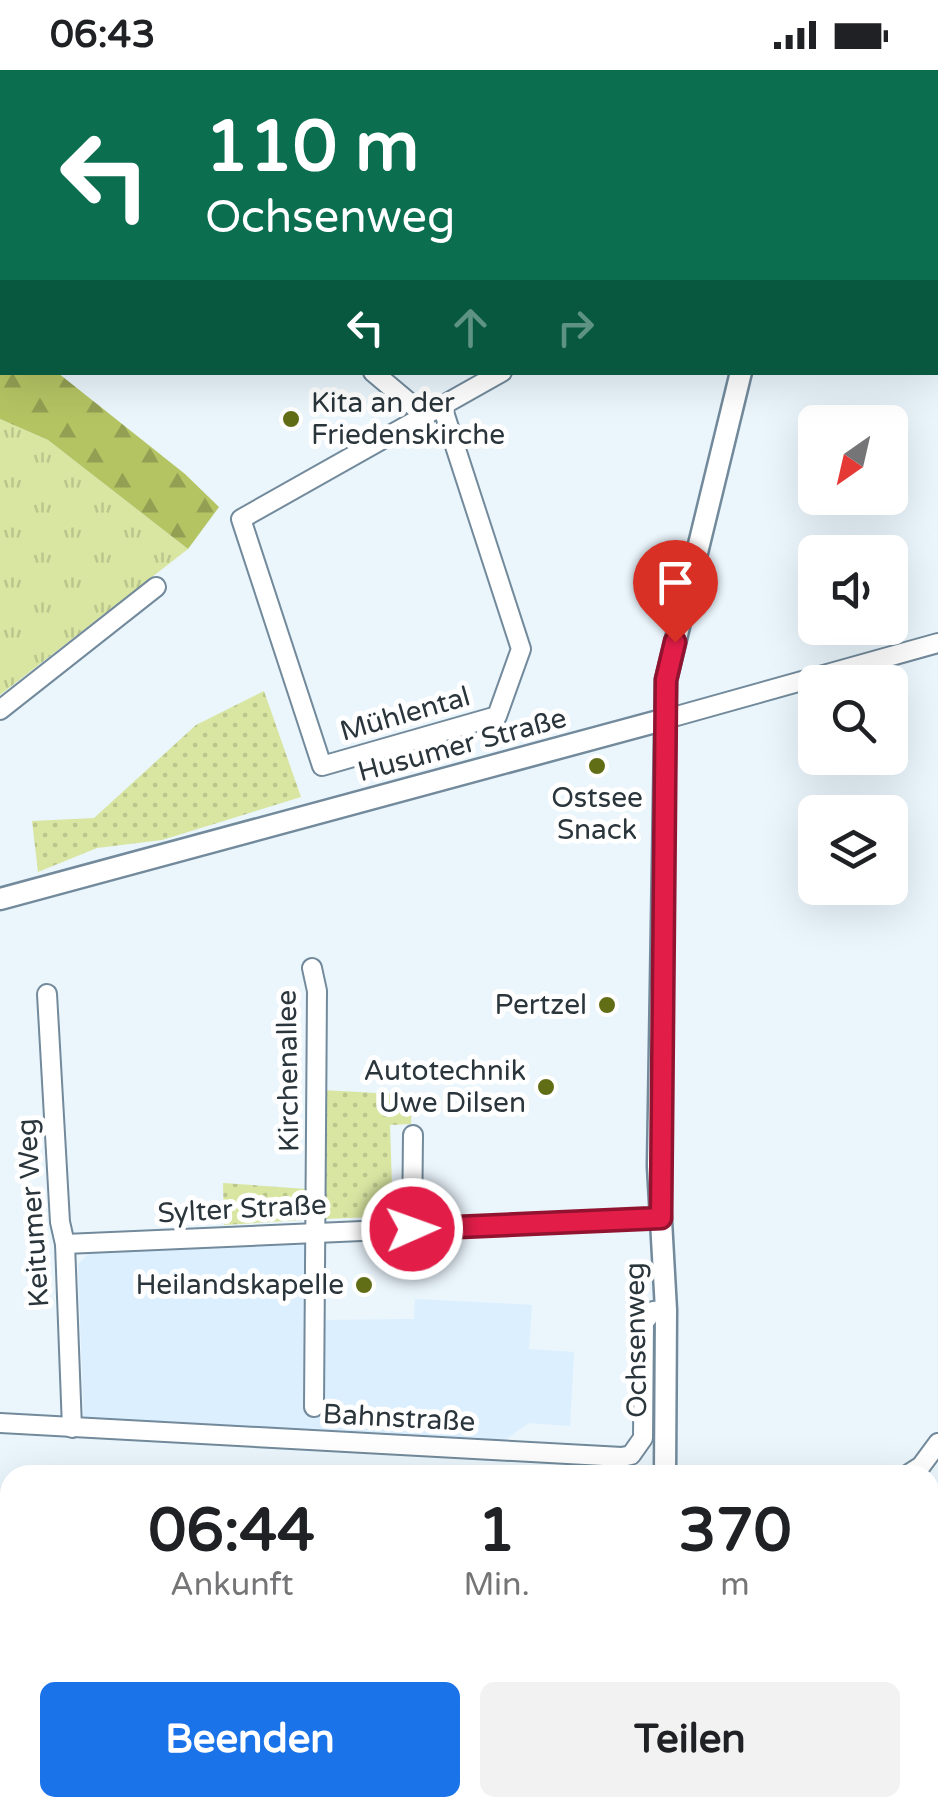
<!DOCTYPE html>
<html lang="de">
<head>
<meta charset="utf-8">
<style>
	body { margin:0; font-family:"Varela Round",sans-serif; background:#f2f2f2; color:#202124; height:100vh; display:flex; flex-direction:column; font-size:38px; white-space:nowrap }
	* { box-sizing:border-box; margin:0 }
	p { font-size:32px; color:#757577 }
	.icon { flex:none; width:55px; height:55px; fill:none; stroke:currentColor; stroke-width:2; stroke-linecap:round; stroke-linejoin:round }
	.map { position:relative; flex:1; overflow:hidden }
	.drawer { position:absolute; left:0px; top:1395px; width:940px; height:352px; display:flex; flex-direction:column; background:#fff; border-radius:30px 30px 0 0; box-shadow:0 10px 40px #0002 }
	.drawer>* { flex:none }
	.banner { position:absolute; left:0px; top:0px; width:940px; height:305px; box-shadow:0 10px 40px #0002; background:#0b6e4f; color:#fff; overflow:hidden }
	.needle { width:65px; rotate:214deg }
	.buttons { position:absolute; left:798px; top:335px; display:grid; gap:20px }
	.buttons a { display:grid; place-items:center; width:110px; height:110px; border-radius:15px; background:#fff; box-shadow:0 10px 40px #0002; font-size:50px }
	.pin { position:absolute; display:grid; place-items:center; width:85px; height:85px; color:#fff; margin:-102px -42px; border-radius:50% 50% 50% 0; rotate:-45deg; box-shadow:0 0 10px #0007 }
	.pin .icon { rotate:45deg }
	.me { position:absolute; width:110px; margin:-55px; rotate:88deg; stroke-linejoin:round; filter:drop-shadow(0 0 8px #0008) }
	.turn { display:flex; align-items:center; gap:35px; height:210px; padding:0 40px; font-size:45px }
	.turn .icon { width:130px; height:130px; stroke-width:2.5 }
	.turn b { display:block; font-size:70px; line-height:85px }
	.lanes { display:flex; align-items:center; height:95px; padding:0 40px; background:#0003; justify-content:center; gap:50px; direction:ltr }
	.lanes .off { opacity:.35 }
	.eta { display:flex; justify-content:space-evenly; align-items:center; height:170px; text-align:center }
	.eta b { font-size:60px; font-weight:700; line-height:70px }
	.primary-button { display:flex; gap:20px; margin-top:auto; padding:20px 40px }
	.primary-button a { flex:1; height:115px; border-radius:15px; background:#1a73e8; color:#fff; font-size:40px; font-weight:700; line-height:115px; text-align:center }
	.primary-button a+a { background:#f2f2f2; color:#202124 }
	.status { display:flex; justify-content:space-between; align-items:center; height:70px; padding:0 50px; background:#fff; direction:ltr }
	.status svg { height:28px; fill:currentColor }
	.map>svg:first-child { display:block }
	.built { fill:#dbeffe }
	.grass { fill:url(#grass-tufts) }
	.forest { fill:url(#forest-firs) }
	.park { fill:url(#park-dots) }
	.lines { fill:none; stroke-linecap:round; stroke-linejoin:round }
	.minor-casing { stroke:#728a9b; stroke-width:22 }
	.major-casing { stroke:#728a9b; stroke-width:25 }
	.minor { stroke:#fff; stroke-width:18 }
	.major { stroke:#fff; stroke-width:20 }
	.rail { stroke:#7c878e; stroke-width:5; stroke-dasharray:12 12; stroke-linecap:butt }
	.route-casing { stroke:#92132f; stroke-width:25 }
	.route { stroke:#e11d48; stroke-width:18 }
	.poi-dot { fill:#626e16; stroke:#fff; stroke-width:4 }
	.labels { text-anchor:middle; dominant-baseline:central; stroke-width:10; stroke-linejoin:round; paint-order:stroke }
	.poi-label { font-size:28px; fill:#2a353c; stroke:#fff; text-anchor:end }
	.street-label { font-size:28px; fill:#2a353c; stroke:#fff }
</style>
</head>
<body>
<div class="status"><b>06:43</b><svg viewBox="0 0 49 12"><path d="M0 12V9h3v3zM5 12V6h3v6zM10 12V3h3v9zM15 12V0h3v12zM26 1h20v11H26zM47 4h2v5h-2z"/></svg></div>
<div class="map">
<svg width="938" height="1746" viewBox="0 0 938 1746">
	<defs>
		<pattern id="grass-tufts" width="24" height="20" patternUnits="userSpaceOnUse" patternTransform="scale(2.5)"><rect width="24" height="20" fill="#d9e6a2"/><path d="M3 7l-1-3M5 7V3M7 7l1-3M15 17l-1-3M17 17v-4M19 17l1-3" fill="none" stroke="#bac68c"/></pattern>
		<pattern id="forest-firs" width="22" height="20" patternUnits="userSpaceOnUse" patternTransform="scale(2.5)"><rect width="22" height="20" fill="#b4c463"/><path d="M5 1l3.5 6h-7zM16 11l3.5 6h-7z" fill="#93a053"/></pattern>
		<pattern id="park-dots" width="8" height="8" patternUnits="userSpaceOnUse" patternTransform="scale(2.5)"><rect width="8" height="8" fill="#d9e6a2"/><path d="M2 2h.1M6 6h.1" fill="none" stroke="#bac68c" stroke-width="1.8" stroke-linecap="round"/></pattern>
	</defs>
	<rect width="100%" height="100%" fill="#eaf5fc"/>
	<g class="built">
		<path d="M325,1172L326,1250L414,1249L415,1229L532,1235L529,1279L574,1282L570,1356L529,1353L503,1371L84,1355L78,1194L89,1183Z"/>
		<path d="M938,1457V1613L930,1615V1459Z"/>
		<path d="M938,1688V1746H862L871,1738H930V1692Z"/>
		<path d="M10,1703V1738H523L493,1746H0V1704Z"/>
	</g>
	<g class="grass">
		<path d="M0,349L48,370L188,479L0,625Z"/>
		<path d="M701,1738H841L832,1746H699Z"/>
	</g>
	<path class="forest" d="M0,17L2,302L58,303L185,404L219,437L188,479L48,370L0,349Z"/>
	<g class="park">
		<path d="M264,621L301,727L162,770L97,778L38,802L32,751L94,748L196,655Z"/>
		<path d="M323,1020L412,1025L411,1054L390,1055L393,1146L326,1149Z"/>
		<path d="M223,1113L307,1119L302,1150L224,1155Z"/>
		<path d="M0,1449L10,1450V1530H0Z"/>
		<path d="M0,1615H10V1703L0,1704Z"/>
	</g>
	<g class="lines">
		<defs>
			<g id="minor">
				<path d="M647,0L651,2"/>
				<path d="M825,0L830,2"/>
				<path d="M938,54V55"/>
				<path d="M373,302L424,345"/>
				<path d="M442,336L521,579L497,646L322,696L241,449L502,302"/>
				<path d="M0,640L156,517"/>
				<path d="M666,649L938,573"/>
				<path d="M312,898L317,921L314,1337"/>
				<path d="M47,924L60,1152L65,1174L72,1358"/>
				<path d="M412,1159L413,1065"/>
				<path d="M65,1174L661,1148"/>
				<path d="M0,1353L622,1387L631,1385L643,1368L644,1252L653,1241L666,1240"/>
				<path d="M907,1405L921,1396L938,1373"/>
				<path d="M930,1679L938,1677"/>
				<path d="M895,1738L902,1746"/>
				<path d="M845,1746L854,1738"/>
			</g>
			<g id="major">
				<path d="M807,2V0"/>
				<path d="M0,829L666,649"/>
				<path d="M665,1405L666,1240L658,1096L666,610L741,302"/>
				<path d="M629,1746L630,1738"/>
			</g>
		</defs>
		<use href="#minor" class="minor-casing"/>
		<use href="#major" class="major-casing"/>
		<use href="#minor" class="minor"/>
		<use href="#major" class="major"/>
		<g class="rail">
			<path d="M930,1465L938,1463"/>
			<path d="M930,1490L938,1489"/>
			<path d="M930,1566L938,1563"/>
			<path d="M0,1593H10"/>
			<path d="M930,1606L938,1603"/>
			<path d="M416,1746L429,1738"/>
			<path d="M468,1746L491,1738"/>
		</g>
	</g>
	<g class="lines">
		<defs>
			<path id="route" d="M412,1159L661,1148L666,610L675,572"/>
		</defs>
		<use href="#route" class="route-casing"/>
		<use href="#route" class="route"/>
	</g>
	<g class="poi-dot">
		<circle cx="291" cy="349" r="10"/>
		<circle cx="597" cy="696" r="10"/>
		<circle cx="607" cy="935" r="10"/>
		<circle cx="546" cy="1017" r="10"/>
		<circle cx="364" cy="1215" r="10"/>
	</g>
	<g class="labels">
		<g class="poi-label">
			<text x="311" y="333" text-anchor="start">Kita an der<tspan x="311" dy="32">Friedenskirche</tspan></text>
			<text x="597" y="728" text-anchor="middle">Ostsee<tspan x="597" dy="32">Snack</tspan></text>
			<text x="587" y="935">Pertzel</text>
			<text x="526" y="1001">Autotechnik<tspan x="526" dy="32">Uwe Dilsen</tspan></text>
			<text x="344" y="1215">Heilandskapelle</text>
		</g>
		<g class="street-label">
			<text transform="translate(405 644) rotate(-16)">Mühlental</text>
			<text transform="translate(462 675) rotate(-15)">Husumer Straße</text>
			<text transform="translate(288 1001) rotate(-91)">Kirchenallee</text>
			<text transform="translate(242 1139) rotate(-3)">Sylter Straße</text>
			<text transform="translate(33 1143) rotate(-94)">Keitumer Weg</text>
			<text transform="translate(636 1270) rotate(-91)">Ochsenweg</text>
			<text transform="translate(399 1348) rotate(3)">Bahnstraße</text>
		</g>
	</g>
</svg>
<div class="buttons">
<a><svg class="needle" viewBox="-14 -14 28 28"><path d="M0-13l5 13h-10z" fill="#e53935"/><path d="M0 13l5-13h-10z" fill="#757577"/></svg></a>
<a><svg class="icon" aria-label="sound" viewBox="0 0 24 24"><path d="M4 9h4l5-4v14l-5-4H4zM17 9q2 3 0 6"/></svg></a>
<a><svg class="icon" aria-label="search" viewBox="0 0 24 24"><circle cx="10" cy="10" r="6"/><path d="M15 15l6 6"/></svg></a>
<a><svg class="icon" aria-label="layers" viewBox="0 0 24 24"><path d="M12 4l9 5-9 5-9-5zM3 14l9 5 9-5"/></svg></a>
</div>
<div class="pin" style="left:675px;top:572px;background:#d93025"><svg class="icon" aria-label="arrive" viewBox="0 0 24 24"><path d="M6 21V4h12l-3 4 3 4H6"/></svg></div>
<svg class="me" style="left:412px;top:1159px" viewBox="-20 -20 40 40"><circle r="17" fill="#e11d48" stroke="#fff" stroke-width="3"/><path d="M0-11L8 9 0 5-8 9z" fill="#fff"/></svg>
<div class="banner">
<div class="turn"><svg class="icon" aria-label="left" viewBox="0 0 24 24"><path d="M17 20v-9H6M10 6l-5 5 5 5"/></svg><div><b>110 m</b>Ochsenweg</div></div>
<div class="lanes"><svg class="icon" aria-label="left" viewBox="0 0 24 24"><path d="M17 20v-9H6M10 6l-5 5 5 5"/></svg><svg class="icon off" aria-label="ahead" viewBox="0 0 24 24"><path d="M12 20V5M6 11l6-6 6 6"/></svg><svg class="icon off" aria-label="right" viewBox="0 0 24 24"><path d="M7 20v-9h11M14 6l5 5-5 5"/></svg></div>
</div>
<section class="drawer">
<div class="eta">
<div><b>06:44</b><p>Ankunft</p></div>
<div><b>1</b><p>Min.</p></div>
<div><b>370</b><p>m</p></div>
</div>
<div class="primary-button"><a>Beenden</a><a>Teilen</a></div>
</section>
</div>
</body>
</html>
